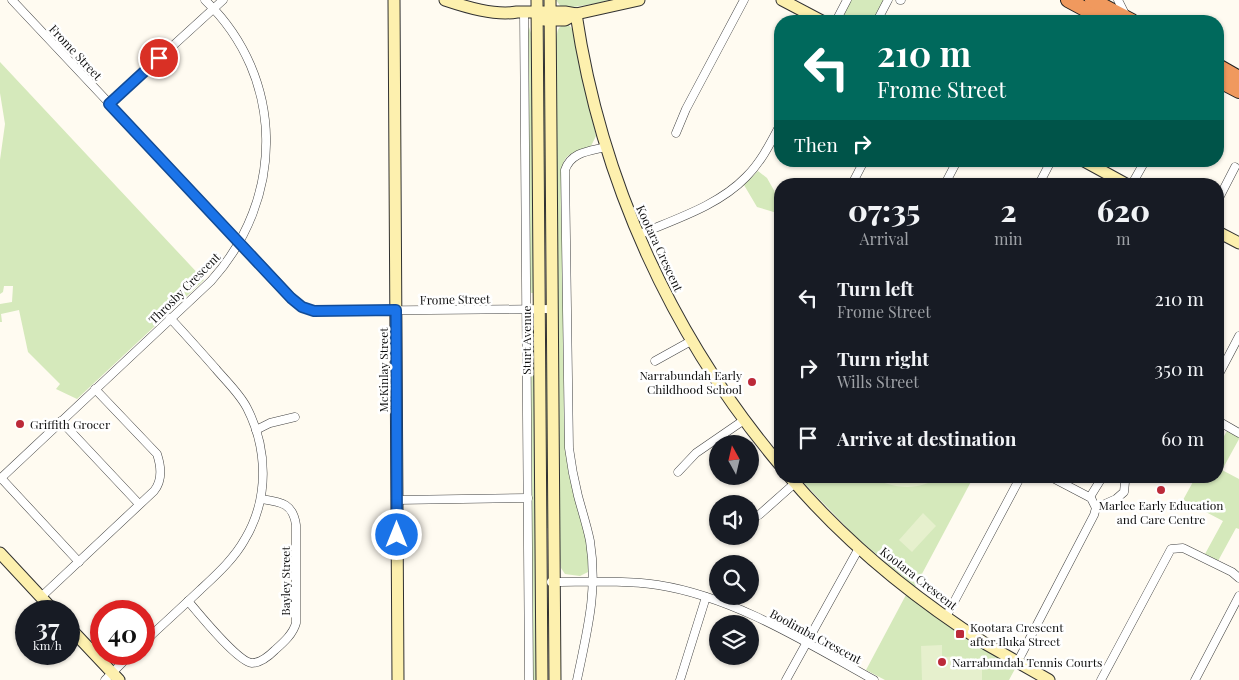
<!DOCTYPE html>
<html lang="en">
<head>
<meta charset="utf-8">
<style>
	body { margin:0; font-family:"Playfair Display",serif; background:#242831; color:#f1f3f6; height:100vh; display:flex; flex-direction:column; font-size:19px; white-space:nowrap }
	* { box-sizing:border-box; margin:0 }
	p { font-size:16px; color:#9ea1a6 }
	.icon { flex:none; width:28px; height:28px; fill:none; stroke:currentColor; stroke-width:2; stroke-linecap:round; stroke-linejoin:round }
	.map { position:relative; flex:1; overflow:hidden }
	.drawer { position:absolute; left:774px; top:178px; width:450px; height:305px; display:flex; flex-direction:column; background:#171b24; border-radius:20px; box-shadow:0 1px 4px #0004 }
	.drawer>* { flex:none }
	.banner { position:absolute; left:774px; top:15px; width:450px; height:152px; border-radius:20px; box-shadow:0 1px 4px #0004; background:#00695c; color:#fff; overflow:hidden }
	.needle { width:32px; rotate:352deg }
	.fabs { position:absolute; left:709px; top:435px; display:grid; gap:10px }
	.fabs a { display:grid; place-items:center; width:50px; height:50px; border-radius:50%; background:#171b24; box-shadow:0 1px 4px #0004; font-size:25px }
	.speed { position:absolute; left:15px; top:600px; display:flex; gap:10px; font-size:25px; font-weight:700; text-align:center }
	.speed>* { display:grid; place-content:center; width:65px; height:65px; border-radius:50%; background:#171b24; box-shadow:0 1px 4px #0004; line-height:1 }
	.speed small { font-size:12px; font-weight:400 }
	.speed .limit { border:8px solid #d22; background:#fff; color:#111 }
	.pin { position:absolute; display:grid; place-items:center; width:42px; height:42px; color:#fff; margin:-21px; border:2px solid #fff; border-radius:50%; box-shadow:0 1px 5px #0007 }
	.me { position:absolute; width:55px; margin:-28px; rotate:0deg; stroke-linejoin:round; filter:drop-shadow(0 0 4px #0008) }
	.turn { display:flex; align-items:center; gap:18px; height:105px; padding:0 20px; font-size:22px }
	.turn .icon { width:65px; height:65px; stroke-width:2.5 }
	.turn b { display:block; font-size:35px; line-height:42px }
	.then { display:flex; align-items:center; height:48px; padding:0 20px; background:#0003; gap:10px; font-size:19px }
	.eta { display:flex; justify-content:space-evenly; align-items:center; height:85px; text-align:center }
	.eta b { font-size:30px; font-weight:800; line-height:35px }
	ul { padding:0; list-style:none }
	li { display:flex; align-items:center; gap:15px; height:70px; padding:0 20px }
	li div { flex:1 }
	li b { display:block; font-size:19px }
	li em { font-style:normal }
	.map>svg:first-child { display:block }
	.green { fill:#d5e9bb }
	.pitch { fill:#e6f0cd }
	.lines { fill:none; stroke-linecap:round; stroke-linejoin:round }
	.street-casing { stroke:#424242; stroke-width:9 }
	.secondary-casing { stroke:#313131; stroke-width:13 }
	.highway-casing { stroke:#202020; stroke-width:16 }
	.street { stroke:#fff; stroke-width:8 }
	.secondary { stroke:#fdf0ae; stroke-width:11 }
	.highway { stroke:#f0995e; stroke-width:14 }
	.route-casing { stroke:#114b97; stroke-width:12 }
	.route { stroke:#1a73e8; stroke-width:9 }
	.poi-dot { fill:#bc2a39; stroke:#fff; stroke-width:2 }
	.labels { text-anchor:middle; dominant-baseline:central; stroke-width:5; stroke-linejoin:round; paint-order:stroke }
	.street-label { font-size:12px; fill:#0f0f0f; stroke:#fff }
	.poi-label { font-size:12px; fill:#0f0f0f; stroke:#fff; text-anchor:start }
</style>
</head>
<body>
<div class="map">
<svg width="1239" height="680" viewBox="0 0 1239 680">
	<rect width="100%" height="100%" fill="#fffbf1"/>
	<g class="green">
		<path d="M556,0H616L568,8L561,7Z"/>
		<path d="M850,0H884L873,21H839Z"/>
		<path d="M568,24L573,30L596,136L591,146C577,155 563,149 562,172L564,424C565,434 565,445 567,455C571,478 595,553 588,572L580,576L565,574L561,568L559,553L556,41C558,31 556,26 568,24Z"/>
		<path d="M529,27L532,36L535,284L533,293H531L529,282L528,33Z"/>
		<path d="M0,62L204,280L77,399L56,389L60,384L28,352L19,310L1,314L2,322H0V304L12,302L13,286H4L3,292L0,294V160L5,124L0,93Z"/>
		<path d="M545,78H547L548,207L545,246H543L542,119Z"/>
		<path d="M758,171L767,178L780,201V219L777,213L757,207L744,185Z"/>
		<path d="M531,328H534L538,680H532Z"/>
		<path d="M544,362H548L550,528H546Z"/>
		<path d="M1228,429L1239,435V439L1222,470L1239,479V529L1236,528L1218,561L1205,554L1223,521L1183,500L1194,480L1192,476H1218V447Z"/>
		<path d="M797,476H974L915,587L856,537Z"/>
		<path d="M907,593L1016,667L1009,680H885L866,670Z"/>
	</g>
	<g class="pitch">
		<path d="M869,476H942C917,492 893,489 869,476Z"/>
		<path d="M923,513L936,526L912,552L899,540Z"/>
		<path d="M942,645V657L962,656V666H982V680H922L921,646Z"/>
	</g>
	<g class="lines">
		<defs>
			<g id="street">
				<path d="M12,0L300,306L310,310L320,311L552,309"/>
				<path d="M900,0H901"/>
				<path d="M1118,0L1126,16"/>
				<path d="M524,11L529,680"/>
				<path d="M836,21L847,0"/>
				<path d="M877,21L888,0"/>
				<path d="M109,104L223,0"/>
				<path d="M676,133L686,109L744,0"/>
				<path d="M852,184L864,161"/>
				<path d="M945,184L957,161"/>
				<path d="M1039,184L1051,161"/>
				<path d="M1132,184L1145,161"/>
				<path d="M1218,200L1235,167"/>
				<path d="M638,235C675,219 718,206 746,177C761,162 770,144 780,125"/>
				<path d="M655,361L691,341"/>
				<path d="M1218,376L1239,336"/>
				<path d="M61,421L139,504"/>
				<path d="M1218,421L1239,433"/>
				<path d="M256,430L270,423L295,417"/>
				<path d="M678,472L696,453L744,420"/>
				<path d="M1,478L79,562"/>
				<path d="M0,479L211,281C285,199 286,78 205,0"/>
				<path d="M1090,497L1103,476"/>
				<path d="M397,500L528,498"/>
				<path d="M1096,508L1116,499L1124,492L1125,482L1122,476"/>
				<path d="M759,515L795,483"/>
				<path d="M551,582C587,582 623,580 658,585C735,597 807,643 874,680"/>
				<path d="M41,597L154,491C163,480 161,466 157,454L95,389"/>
				<path d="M188,601C199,614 238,662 252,663C261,663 269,656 275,650C284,642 293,634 296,623V525C293,503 281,502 261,499"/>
				<path d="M946,617L1021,476"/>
				<path d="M144,642C162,625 181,608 200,590C216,575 234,559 245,539C269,499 268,449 247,408C240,394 226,381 216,369C201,352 186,335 170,318"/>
				<path d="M1018,661L1094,515L1096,508L1091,498L1049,476"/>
				<path d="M105,680L131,654"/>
				<path d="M577,680C587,631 598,592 590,541C587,526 582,511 578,496C574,480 571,464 569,448L565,170C571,152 589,151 606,147"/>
				<path d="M680,680L706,597"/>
				<path d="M786,680L859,548"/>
				<path d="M1101,680L1171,549L1183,548L1232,572L1239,578"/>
				<path d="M1195,680L1239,596"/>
			</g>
			<g id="secondary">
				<path d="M394,0L398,680"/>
				<path d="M445,0C466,7 495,16 517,12H565L576,14"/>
				<path d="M537,0L542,680"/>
				<path d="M550,0L555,680"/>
				<path d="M782,0L822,21"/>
				<path d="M576,14C601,181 672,337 780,465"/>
				<path d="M544,20H565L576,14L639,0"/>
				<path d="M1084,161L1126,184"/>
				<path d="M1218,232L1239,243"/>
				<path d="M789,476C845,542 914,598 986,644C1007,656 1028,668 1049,680"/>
				<path d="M0,553L54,611"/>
				<path d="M69,627L119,680"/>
			</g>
			<g id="highway">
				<path d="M1068,0L1107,21"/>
				<path d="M1092,0L1132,21"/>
				<path d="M1218,66L1239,78"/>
				<path d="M1218,80L1239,91"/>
			</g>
		</defs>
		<use href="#street" class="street-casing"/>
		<use href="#secondary" class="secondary-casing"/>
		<use href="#highway" class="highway-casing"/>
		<use href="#street" class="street"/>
		<use href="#secondary" class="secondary"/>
		<use href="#highway" class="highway"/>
	</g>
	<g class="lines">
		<defs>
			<path id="route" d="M159,58L109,104L291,298L302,307L314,311L396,310L397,535"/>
		</defs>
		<use href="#route" class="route-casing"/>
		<use href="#route" class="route"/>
	</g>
	<g class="poi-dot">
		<circle cx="752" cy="382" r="5"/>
		<circle cx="20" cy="424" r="5"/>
		<circle cx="1161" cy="490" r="5"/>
		<rect x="955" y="629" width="10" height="10" rx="2.5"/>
		<circle cx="942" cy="662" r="5"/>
	</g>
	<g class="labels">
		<g class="street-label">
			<text transform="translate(76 52) rotate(47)">Frome Street</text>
			<text transform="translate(660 248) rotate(65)">Kootara Crescent</text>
			<text transform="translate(184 288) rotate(-45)">Throsby Crescent</text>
			<text transform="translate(455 299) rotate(-1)">Frome Street</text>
			<text transform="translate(526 340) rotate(-90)">Sturt Avenue</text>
			<text transform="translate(383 370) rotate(-90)">McKinlay Street</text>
			<text transform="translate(919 578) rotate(38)">Kootara Crescent</text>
			<text transform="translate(285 581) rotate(-90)">Bayley Street</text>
			<text transform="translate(816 636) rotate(28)">Boolimba Crescent</text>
		</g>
		<g class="poi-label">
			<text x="742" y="375" text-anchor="end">Narrabundah Early<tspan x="742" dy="14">Childhood School</tspan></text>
			<text x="30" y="424">Griffith Grocer</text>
			<text x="1161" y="505" text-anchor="middle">Marlee Early Education<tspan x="1161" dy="14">and Care Centre</tspan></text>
			<text x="970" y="627">Kootara Crescent<tspan x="970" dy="14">after Iluka Street</tspan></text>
			<text x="952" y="662">Narrabundah Tennis Courts</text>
		</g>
	</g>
</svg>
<div class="fabs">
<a><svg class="needle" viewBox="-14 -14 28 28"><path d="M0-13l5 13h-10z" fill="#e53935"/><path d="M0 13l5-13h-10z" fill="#9ea1a6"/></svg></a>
<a><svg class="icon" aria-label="sound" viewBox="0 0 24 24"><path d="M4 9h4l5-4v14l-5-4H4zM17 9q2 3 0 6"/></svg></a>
<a><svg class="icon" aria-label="search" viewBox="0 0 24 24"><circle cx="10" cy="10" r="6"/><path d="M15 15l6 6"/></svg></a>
<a><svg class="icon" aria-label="layers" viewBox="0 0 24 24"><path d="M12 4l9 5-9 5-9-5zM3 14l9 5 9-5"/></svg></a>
</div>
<div class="speed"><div>37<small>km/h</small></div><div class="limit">40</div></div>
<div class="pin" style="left:159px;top:58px;background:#d93025"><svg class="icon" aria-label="arrive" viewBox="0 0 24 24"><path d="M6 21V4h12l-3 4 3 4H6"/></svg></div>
<svg class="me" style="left:397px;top:535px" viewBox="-20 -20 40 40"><circle r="17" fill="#1a73e8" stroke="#fff" stroke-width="3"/><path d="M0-11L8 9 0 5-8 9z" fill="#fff"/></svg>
<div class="banner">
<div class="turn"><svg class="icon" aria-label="left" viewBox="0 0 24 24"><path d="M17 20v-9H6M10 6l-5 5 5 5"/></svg><div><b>210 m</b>Frome Street</div></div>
<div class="then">Then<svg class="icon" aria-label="right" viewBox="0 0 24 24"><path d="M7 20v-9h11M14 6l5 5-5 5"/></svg></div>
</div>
<section class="drawer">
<div class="eta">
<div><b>07:35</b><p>Arrival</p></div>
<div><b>2</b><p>min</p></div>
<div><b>620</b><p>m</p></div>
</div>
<ul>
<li><svg class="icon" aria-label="left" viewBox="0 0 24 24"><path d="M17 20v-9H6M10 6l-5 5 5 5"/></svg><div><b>Turn left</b><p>Frome Street</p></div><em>210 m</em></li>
<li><svg class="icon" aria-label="right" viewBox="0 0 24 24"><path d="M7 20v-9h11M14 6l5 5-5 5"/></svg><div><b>Turn right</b><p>Wills Street</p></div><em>350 m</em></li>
<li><svg class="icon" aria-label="arrive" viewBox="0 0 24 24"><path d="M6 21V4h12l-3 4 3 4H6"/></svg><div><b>Arrive at destination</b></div><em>60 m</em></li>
</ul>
</section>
</div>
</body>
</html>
